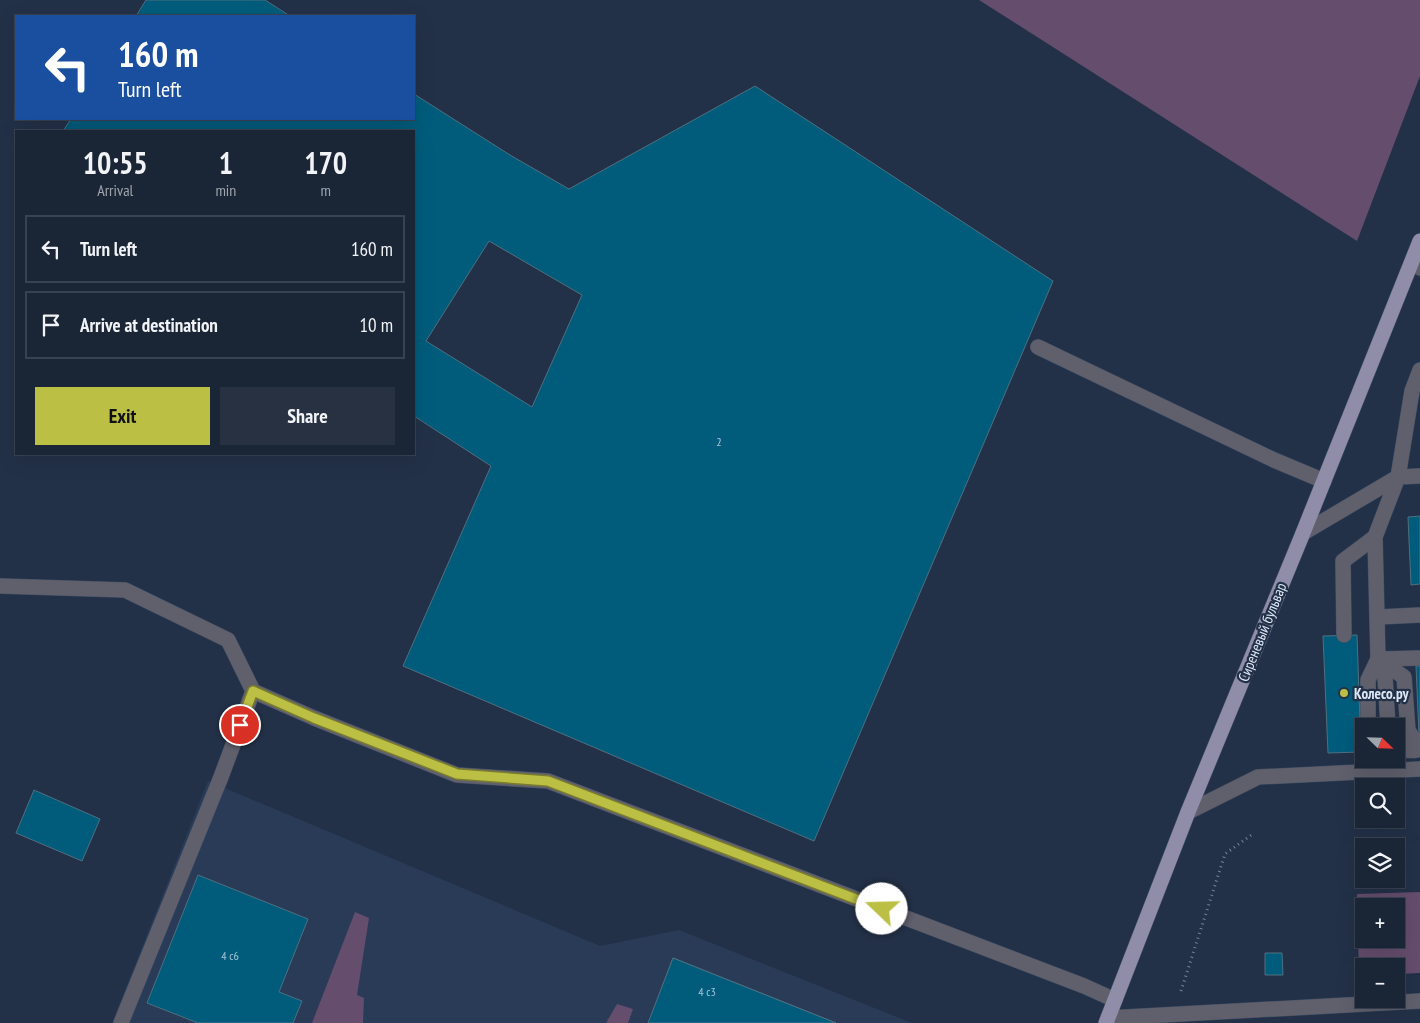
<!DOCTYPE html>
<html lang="en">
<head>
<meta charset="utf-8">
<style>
	body { margin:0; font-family:"PT Sans Narrow",sans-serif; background:#273142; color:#f1f3f6; height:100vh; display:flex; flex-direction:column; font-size:19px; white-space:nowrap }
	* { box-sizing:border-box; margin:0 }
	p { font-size:16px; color:#9fa5ad }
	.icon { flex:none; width:28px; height:28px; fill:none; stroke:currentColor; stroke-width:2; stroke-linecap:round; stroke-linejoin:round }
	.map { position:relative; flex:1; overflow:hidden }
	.side { position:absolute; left:15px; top:130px; width:400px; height:325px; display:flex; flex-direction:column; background:#1a2536; border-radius:0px; box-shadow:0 5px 20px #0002,0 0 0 1px #384251 }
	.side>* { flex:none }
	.top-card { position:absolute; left:15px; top:15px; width:400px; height:105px; border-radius:0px; box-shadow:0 5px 20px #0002,0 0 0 1px #384251; background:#1a4fa0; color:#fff; overflow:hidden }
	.needle { width:32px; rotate:113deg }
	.tools { position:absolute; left:1355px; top:718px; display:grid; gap:10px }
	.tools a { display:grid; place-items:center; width:50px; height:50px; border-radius:0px; background:#1a2536; box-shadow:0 5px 20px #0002,0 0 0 1px #384251; font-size:25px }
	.pin { position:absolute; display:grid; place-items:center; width:42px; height:42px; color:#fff; margin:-21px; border:2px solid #fff; border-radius:50%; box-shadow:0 1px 5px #0007 }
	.me { position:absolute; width:55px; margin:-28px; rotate:291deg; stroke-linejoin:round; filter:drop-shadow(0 0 4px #0008) }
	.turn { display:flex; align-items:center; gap:18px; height:105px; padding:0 20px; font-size:22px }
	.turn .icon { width:65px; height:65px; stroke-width:2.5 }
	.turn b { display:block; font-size:35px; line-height:42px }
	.eta { display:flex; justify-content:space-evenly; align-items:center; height:85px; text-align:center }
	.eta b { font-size:30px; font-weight:600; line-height:35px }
	.cta { display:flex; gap:10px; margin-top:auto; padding:10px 20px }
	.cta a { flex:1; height:58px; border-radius:0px; background:#bbc045; color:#111; font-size:20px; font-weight:600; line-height:58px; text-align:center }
	.cta a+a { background:#273142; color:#f1f3f6 }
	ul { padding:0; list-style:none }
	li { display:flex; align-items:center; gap:15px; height:68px; margin:0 10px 8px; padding:0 10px; border:2px solid #384251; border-radius:0px }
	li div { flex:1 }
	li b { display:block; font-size:19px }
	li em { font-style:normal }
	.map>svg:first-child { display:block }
	.built { fill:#293b57 }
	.green { fill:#654d6d; fill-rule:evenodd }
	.building { fill:#015c7b; stroke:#4e7080; fill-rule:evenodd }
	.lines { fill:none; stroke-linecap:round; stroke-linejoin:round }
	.minor-casing { stroke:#414e64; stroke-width:16 }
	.major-casing { stroke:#414e64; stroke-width:16 }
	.path { stroke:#778396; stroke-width:3; stroke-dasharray:1 4; stroke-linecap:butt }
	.minor { stroke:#60606d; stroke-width:15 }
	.major { stroke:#8f8da7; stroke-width:15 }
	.route-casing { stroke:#7a7d2d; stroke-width:12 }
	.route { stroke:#bbc045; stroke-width:9 }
	.poi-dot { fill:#bbc045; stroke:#233148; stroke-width:2 }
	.labels { text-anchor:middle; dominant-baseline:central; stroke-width:4.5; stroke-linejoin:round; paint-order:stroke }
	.number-label { font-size:12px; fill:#a6c4d7 }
	.street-label { font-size:15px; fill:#dde7f6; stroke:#233148 }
	.poi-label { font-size:15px; font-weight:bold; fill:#dde7f6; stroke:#233148; text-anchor:start }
</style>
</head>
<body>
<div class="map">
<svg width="1420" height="1023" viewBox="0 0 1420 1023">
	<rect width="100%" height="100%" fill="#233148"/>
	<path class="built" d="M208,781L600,946L679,930L912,1023H112Z"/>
	<g class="green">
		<path d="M979,0H1420V76L1357,241Z"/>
		<path d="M1420,892V973L1396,974V966H1364V975H1359L1357,894ZM1364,906H1396V939H1364Z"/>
		<path d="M355,912L369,918L357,995L364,998L363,1023H312Z"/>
		<path d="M617,1004L633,1009L628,1023H606Z"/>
	</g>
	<g class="building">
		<path d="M146,0H265L290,16H136Z"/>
		<path d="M755,86L1053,281L814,841L403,666L491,466L414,416V131H63L71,119H414V94L510,155L569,189ZM489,241L582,295L532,407L426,341Z"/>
		<path d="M1420,516V584L1411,585L1408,517Z"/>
		<path d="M1357,635L1361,752L1328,753L1323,636Z"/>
		<path d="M1416,666H1420V735H1419Z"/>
		<path d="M34,790L100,819L82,861L16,833Z"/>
		<path d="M198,875L308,919L279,992L302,1001L293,1023H198L147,1003Z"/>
		<path d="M1265,953H1282L1283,975H1265Z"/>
		<path d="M673,958L836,1023H721L658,998Z"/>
		<path d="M673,958L836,1023H648Z"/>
	</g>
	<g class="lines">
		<defs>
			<g id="minor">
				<path d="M1416,253L1420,268"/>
				<path d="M1038,347L1274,460L1324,481"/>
				<path d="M1303,533L1398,477L1412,391L1420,370"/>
				<path d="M0,586L125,590L228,640L253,691"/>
				<path d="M1378,617L1420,615"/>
				<path d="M1344,635L1343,561L1375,537"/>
				<path d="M1378,659L1404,677L1408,730L1412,737L1420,742"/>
				<path d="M1378,659L1420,658"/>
				<path d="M1368,726V680L1378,659"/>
				<path d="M1388,726L1385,677L1378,659L1375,537L1398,477L1420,476"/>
				<path d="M1396,744C1402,751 1412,752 1420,749"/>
				<path d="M1188,812L1258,777L1420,769"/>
				<path d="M1108,1018L1420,1001"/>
				<path d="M121,1023L221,777L253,691L314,718L457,775L548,781L1084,986L1115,1000"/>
			</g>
			<path id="major" d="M1106,1023L1188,812L1303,533L1420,241"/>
		</defs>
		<use href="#minor" class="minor-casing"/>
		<use href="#major" class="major-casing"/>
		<path class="path" d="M1181,991L1225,854L1254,833"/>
		<use href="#minor" class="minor"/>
		<use href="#major" class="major"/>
	</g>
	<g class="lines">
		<defs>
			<path id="route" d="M240,725L253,691L314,718L457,774L548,781L882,909"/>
		</defs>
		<use href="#route" class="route-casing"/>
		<use href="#route" class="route"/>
	</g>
	<circle class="poi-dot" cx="1344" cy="693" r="5"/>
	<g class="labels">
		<g class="number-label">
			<text x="719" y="441">2</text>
			<text x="230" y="955">4 c6</text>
			<text x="707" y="991">4 с3</text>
		</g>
		<g class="street-label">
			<text transform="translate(1262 632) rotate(-68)">Сиреневый бульвар</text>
		</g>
		<g class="poi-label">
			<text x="1354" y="693">Колесо.ру</text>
		</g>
	</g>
</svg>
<div class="tools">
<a><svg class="needle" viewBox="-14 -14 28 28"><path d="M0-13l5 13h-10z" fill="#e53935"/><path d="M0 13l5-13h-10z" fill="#9fa5ad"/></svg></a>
<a><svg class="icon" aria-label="search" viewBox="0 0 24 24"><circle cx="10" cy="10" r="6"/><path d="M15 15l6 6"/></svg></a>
<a><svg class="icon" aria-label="layers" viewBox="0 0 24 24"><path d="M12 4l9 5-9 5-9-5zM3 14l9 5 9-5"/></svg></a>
<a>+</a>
<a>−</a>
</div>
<div class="pin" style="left:240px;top:725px;background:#d93025"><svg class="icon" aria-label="arrive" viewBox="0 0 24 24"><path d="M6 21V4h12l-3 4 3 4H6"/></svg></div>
<svg class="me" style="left:882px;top:909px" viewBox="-20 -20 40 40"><circle r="19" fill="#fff"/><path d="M0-13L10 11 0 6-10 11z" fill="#bbc045"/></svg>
<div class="top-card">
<div class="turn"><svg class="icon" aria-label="left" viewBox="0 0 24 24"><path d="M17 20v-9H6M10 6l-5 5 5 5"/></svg><div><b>160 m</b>Turn left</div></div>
</div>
<section class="side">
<div class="eta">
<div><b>10:55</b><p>Arrival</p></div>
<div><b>1</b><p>min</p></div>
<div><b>170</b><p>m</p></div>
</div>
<ul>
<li><svg class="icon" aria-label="left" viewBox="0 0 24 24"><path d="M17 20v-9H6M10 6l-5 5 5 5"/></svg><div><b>Turn left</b></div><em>160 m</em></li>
<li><svg class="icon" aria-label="arrive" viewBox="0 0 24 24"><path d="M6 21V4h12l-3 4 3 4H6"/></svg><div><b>Arrive at destination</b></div><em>10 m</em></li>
</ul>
<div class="cta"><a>Exit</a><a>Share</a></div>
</section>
</div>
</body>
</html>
